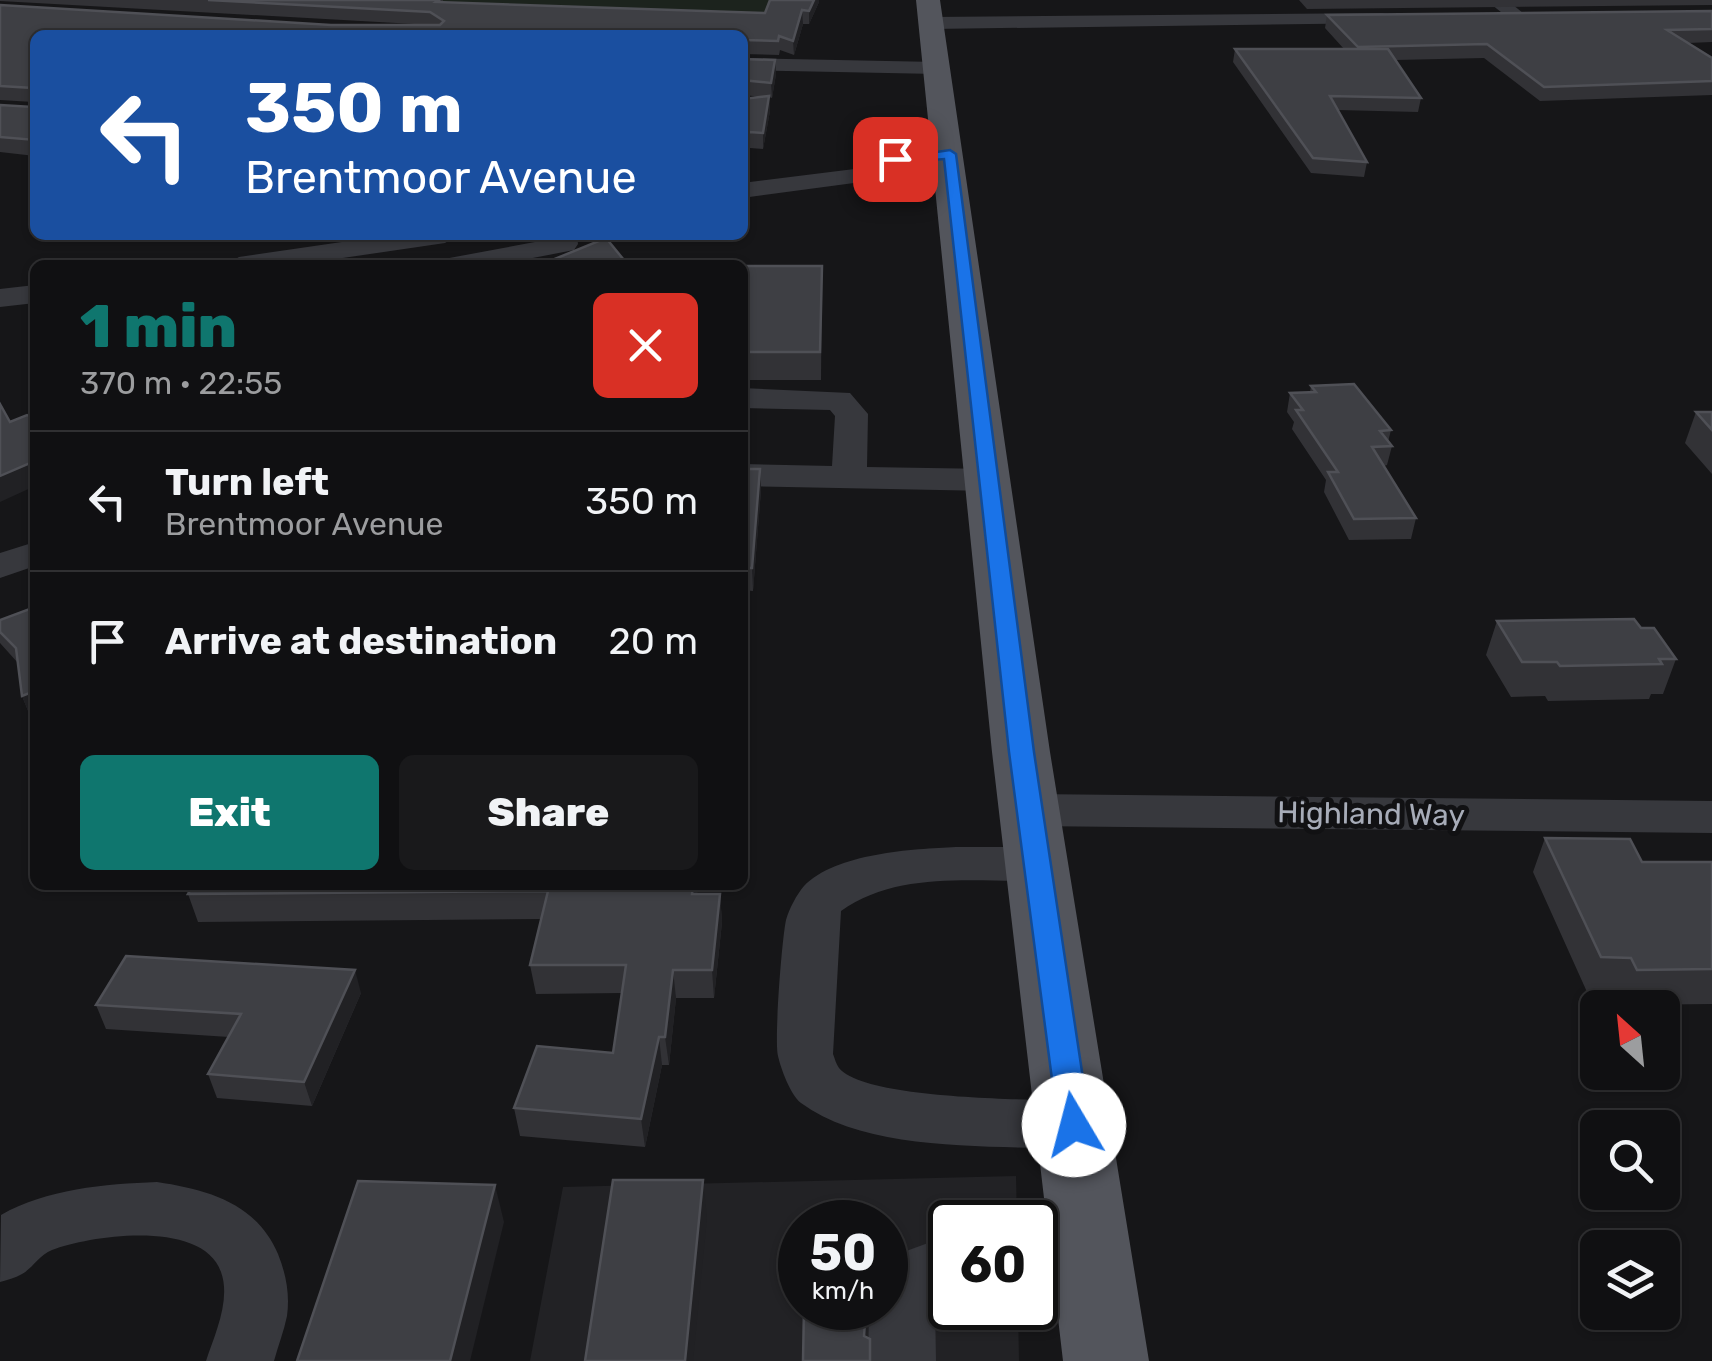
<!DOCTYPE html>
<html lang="en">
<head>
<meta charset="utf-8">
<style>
	body { margin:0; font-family:Rubik,sans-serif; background:#19191b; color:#f1f3f6; height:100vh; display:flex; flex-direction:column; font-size:38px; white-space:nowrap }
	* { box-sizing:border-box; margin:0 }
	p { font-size:32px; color:#9c9d9f }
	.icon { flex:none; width:55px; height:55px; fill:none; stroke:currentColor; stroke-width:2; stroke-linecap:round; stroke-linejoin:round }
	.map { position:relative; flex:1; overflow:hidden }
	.side { position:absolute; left:30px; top:260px; width:718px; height:630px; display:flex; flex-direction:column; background:#101012; border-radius:15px; box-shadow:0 2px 8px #0004,0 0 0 2px #303032 }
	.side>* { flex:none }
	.banner { position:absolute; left:30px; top:30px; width:718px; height:210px; border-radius:15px; box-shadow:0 2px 8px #0004,0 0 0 2px #303032; background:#1a4fa0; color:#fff; overflow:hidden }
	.needle { width:65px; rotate:333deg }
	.controls { position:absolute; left:1580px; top:990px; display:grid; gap:20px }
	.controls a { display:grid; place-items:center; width:100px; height:100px; border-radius:15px; background:#101012; box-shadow:0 2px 8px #0004,0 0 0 2px #303032; font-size:50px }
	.speed { position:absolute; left:778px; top:1200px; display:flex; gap:20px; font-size:50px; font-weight:700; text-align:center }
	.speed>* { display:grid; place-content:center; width:130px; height:130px; border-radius:50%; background:#101012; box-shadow:0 2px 8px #0004,0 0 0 2px #303032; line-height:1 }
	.speed small { font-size:25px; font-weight:400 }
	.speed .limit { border:5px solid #111; border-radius:15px; background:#fff; color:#111 }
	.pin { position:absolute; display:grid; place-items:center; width:85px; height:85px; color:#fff; margin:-42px; border-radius:20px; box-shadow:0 5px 15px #0006 }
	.me { position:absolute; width:110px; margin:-55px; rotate:352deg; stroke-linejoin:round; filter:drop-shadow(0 0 8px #0008) }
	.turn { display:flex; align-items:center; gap:35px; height:210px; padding:0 50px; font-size:45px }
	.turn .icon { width:130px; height:130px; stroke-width:2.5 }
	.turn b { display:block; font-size:70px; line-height:85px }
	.round { display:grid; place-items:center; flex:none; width:105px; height:105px; border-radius:15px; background:#19191b }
	.headline { display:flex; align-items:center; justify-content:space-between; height:170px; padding:0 50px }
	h1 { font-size:60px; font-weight:800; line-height:75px; color:#0f766e }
	.button { display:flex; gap:20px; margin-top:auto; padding:20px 50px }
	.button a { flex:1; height:115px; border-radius:15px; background:#0f766e; color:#fff; font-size:40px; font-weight:800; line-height:115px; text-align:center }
	.button a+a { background:#19191b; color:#f1f3f6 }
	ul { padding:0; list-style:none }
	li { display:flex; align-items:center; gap:30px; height:140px; padding:0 50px; border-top:2px solid #303032 }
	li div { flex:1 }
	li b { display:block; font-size:38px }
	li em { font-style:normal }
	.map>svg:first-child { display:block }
	.built { fill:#222225; fill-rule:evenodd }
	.green { fill:#1c231d }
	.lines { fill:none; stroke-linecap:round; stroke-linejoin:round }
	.minor { fill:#37383d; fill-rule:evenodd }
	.major { fill:#53555c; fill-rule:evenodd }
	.wall { fill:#323236 }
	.shaded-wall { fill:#212124 }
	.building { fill:#3e3f44; stroke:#4f5056; stroke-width:2.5 }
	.route { fill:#1a73e8; stroke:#114b97; stroke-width:2.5 }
	.labels { text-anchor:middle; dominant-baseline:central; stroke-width:10; stroke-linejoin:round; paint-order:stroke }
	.street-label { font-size:30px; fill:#a7acb8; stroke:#111113 }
</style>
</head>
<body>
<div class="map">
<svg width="1712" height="1361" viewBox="0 0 1712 1361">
	<rect width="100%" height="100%" fill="#161618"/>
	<path class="built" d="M1016,1176L1017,1222H950V1308H1018L1019,1361H530L563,1187ZM800,1222H885V1308H800Z"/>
	<path class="green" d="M426,0H774L766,24L489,8Z"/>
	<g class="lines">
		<g class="minor">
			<path d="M1486,0H1507L1528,17L1526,21H1512Z"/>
			<path d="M1382,13L1389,15V23L932,29L923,23L932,17Z"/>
			<path d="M742,58L937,62L947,68L937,74L742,70Z"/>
			<path d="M951,157L963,164L959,169L742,198V183Z"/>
			<path d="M390,235H458L445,243L295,265H225L239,257Z"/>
			<path d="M551,235H577L578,244L574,250L497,265H440L444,259L551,239Z"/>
			<path d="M35,285V303L0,307V289Z"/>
			<path d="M742,388L850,393L868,414L867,467L990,469L1002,473L1008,480L1002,487L990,491L742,486V464L832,466L835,416L830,410L742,408Z"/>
			<path d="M35,542V566L0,578V553Z"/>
			<path d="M1030,794L1712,801V833L1030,826L1013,821L1006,810L1013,799Z"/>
			<path d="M956,847H1038L1055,852L1063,864L1055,876L1038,881C973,882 897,871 841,911L833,1054C835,1059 836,1064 839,1068C866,1100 1029,1099 1074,1101L1095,1108L1103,1125L1095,1142L1074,1149C992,1145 869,1153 801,1103C790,1094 781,1069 778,1056C774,1040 782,938 786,920C789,909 797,894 804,886C836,853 913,849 956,847Z"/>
			<path d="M157,1182C209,1190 256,1203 278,1254C286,1274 290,1294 287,1316C284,1331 278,1346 274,1361H206C215,1334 231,1300 221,1272C203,1219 91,1235 52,1250C39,1255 33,1268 22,1274C15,1278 7,1280 0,1282L1,1215C46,1189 105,1184 157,1182Z"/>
			<path d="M1090,1217L1112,1225L1121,1245L1112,1265L1090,1273L1035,1279V1223Z"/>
			<path d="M950,1235V1293L935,1305L936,1361H868L869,1313L870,1308H885L886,1267L909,1250Z"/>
		</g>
		<path class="major" d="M916,0H940L1050,752L1149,1361H1063L992,752Z"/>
	</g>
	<g class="wall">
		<path d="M0,0H443V2L765,13L770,0H819V2L809,24H803L794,55L780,50L779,55L742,54V35H35V156L0,152V105L33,107V102L0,100V5L331,25H432L0,1Z"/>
		<path d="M1299,0H1712V5L1307,9Z"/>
		<path d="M1712,11V42L1688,43L1712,58V95L1540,101L1484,58L1396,60L1421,98L1418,112L1338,110L1367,162L1364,177L1311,173L1233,62L1235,49H1344L1325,28L1327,15Z"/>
		<path d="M742,59L775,60L776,74L772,98L769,97L770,111L763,149L750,148L742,99L764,97L742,95Z"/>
		<path d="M822,266L821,380H742V280Z"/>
		<path d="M1311,386L1391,430L1388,442L1392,446L1387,465L1384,466L1416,518L1411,539L1349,540L1324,492L1326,480L1292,429L1294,422L1287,412L1290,393L1310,392Z"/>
		<path d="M1696,412H1712V474L1685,443Z"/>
		<path d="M742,469H760L761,490L753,591L742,590Z"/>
		<path d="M35,607V716L31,718L22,696L18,663L0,643V620Z"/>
		<path d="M1497,621L1641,628L1676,659L1663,694H1651L1649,699L1548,701L1545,696L1511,697L1486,655Z"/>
		<path d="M1545,838L1642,862H1712V1004L1622,1005L1616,992H1587L1533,872Z"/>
		<path d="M193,885H698L697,894H720L722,922L714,998H676L669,1065H662L645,1147L520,1136L514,1108L613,1053L622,993L536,994L530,965L541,919L198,922L188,894Z"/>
		<path d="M361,993L312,1106L217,1098L208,1074L229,1037L106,1029L96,1005Z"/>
	</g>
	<g class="shaded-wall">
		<path d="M814,0H819V2L809,24V11Z"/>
		<path d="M802,10L803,24L794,55L793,41Z"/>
		<path d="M775,60L776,74L772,98L771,83Z"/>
		<path d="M769,96L770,111L763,149V133Z"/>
		<path d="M749,132L750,148L742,153V136Z"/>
		<path d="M35,461V486L0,502V476Z"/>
		<path d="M760,469L761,490L753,591L752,568Z"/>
		<path d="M35,691V716L31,718L22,696Z"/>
		<path d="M693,885H698L694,922L692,894Z"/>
		<path d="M720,894L722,922L714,998L712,970Z"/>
		<path d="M355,970L361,993L312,1106L304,1082Z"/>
		<path d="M673,970L676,998L669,1065L665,1037Z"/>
		<path d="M659,1037L662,1065L645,1147L641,1119Z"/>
		<path d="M703,1180L707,1218L693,1361H685Z"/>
		<path d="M495,1185L504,1222L470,1361H450Z"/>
	</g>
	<g class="building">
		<path d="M208,0H439L436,2L765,13L770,0H814L809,11L802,10L793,41L779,36L778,41L742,40V35H35V140L0,137V105L33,107V88L0,86V5L331,25H440L444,21L430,12Z"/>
		<path d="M1712,11V29L1667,30L1712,58V81L1544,87L1487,44L1358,47L1327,15Z"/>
		<path d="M1235,49H1388L1421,98L1330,96L1367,162L1313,158Z"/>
		<path d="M742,59L775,60L771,83L742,80Z"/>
		<path d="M769,96L763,133L749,132L742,136V99Z"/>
		<path d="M606,238L628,265H540Z"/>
		<path d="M745,266H822L820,352H742V280Z"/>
		<path d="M1354,384L1391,430L1380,431L1392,446L1372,447L1416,518L1354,519L1328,472H1338L1296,410H1303L1290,393L1316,392L1311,386Z"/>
		<path d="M0,404L10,422L27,415L35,419V461L0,476Z"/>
		<path d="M1696,412H1712V430Z"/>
		<path d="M742,469H760L752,568H742Z"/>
		<path d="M35,607V691L22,696L16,648L0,632V620Z"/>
		<path d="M1634,619L1641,628H1654L1676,659H1659L1662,664L1560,666L1557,662H1522L1497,621Z"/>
		<path d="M1545,838L1630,839L1642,862H1712V969L1637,970L1631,958L1601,957Z"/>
		<path d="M193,885H693L692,894H720L712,970H673L665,1037H659L641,1119L514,1108L537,1046L613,1053L626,965H530L548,891L188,894Z"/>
		<path d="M126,956L355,970L304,1082L208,1074L241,1014L96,1005Z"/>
		<path d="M613,1180H703L685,1361H585Z"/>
		<path d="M358,1181L495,1185L450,1361H297Z"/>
		<path d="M804,1308H866L864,1336L870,1339V1361H803Z"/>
	</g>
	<path class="route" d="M950,150L956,154L1034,752L1090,1125L1085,1134L1074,1138L1063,1134L1058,1125L1009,752L944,159L895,163L889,159Z"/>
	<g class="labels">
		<g class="street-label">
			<text transform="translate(1371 814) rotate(1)">Highland Way</text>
		</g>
	</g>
</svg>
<div class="controls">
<a><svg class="needle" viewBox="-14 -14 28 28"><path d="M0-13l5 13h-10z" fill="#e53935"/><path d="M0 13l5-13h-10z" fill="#9c9d9f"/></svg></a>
<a><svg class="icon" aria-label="search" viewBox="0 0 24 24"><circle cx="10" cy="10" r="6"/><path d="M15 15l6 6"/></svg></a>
<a><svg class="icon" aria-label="layers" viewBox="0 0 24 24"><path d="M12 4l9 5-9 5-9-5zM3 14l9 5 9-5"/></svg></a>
</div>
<div class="speed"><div>50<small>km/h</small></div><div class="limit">60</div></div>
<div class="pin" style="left:895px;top:159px;background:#d93025"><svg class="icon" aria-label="arrive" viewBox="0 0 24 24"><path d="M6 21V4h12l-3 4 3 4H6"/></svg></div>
<svg class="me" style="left:1074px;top:1125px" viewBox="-20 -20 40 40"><circle r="19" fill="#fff"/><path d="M0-13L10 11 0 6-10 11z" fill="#1a73e8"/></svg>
<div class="banner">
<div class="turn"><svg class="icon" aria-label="left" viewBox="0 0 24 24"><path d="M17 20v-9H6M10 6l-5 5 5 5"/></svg><div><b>350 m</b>Brentmoor Avenue</div></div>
</div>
<section class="side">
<div class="headline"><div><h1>1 min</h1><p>370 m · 22:55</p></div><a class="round" style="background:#d93025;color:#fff"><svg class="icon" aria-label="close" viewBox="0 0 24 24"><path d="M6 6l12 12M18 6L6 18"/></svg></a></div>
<ul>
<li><svg class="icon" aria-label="left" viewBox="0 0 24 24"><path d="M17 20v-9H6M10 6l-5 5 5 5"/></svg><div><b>Turn left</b><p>Brentmoor Avenue</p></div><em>350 m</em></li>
<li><svg class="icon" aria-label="arrive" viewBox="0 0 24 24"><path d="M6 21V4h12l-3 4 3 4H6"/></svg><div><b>Arrive at destination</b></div><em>20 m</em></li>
</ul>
<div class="button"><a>Exit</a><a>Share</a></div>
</section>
</div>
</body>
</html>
